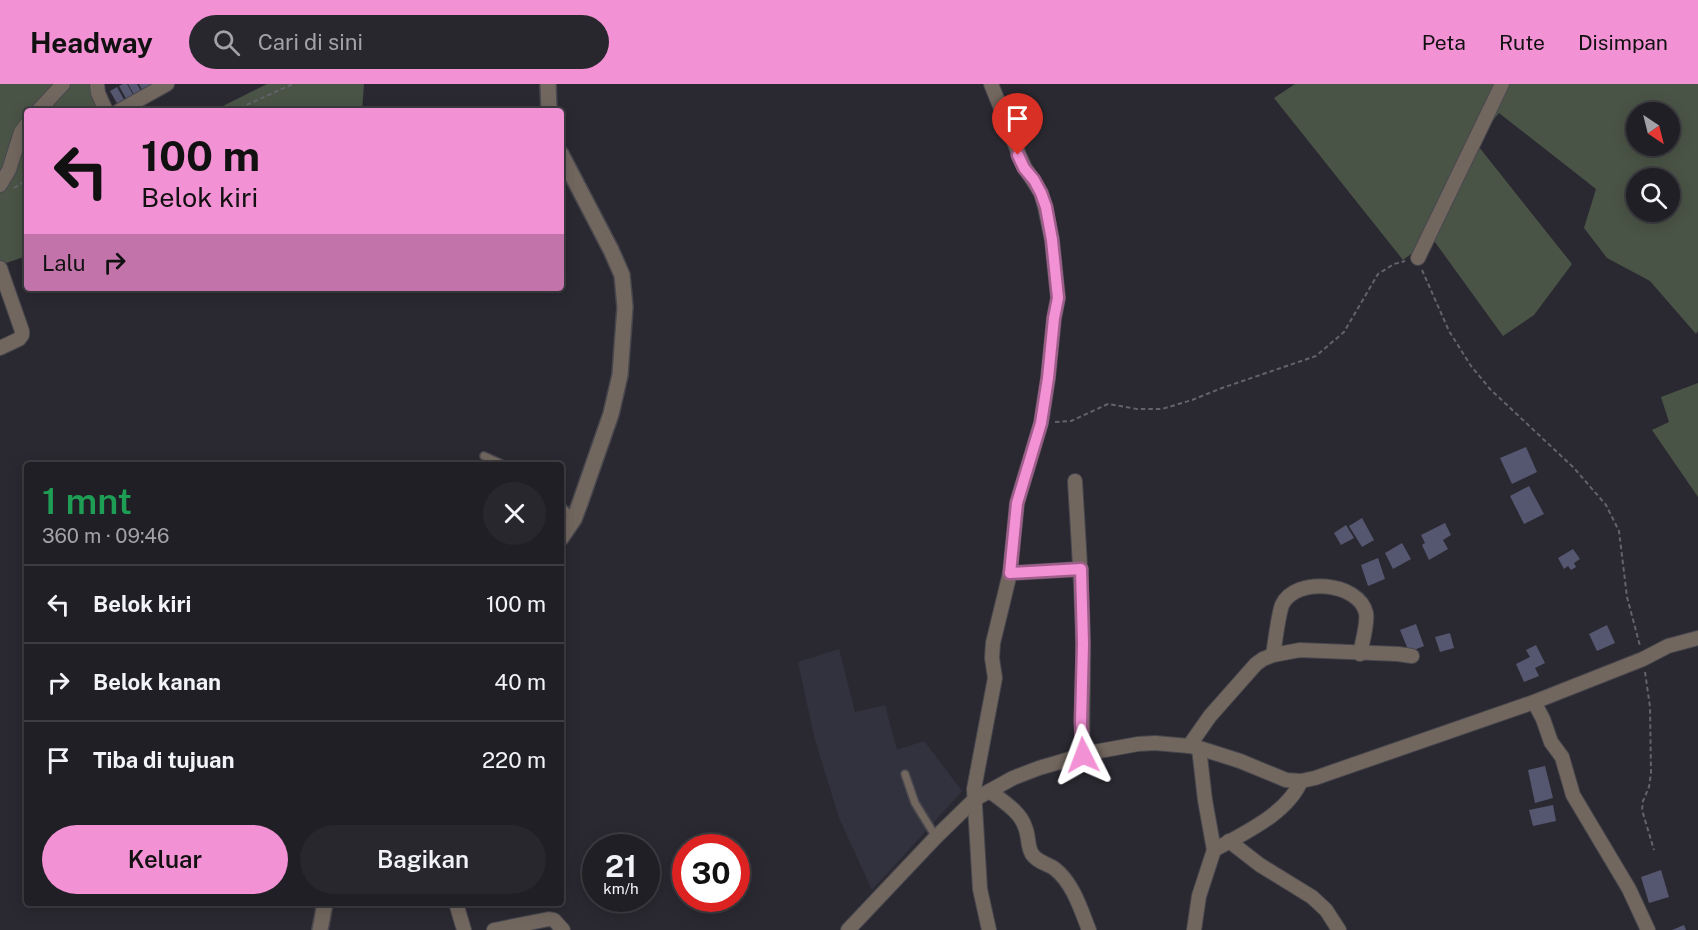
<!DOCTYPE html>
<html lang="id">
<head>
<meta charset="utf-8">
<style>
	body { margin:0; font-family:"Public Sans",sans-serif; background:#28272d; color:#f1f3f6; height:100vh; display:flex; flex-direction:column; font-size:22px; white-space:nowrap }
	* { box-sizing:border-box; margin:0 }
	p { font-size:20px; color:#a2a2a7 }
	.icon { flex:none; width:33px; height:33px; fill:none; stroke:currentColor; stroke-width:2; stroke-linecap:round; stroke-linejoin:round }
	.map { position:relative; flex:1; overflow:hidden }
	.drawer { position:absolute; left:24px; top:378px; width:540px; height:444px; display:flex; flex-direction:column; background:#201f25; border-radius:6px; box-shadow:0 3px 15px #0003,0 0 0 2px #3d3d42 }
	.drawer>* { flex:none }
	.top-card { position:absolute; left:24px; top:24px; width:540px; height:183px; border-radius:6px; box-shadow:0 3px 15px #0003,0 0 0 2px #3d3d42; background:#f391d5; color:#111; overflow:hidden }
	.needle { width:39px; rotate:145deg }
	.fabs { position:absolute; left:1626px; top:18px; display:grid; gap:12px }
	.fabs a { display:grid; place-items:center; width:54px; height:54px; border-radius:50%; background:#201f25; box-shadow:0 3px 15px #0003,0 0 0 2px #3d3d42; font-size:30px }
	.speed { position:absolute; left:582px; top:750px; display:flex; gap:12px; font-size:30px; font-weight:700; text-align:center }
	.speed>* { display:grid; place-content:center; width:78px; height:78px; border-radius:50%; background:#201f25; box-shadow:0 3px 15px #0003,0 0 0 2px #3d3d42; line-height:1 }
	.speed small { font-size:15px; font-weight:400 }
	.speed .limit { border:9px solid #d22; background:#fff; color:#111 }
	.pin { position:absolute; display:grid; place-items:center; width:51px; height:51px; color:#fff; margin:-62px -26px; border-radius:50% 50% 50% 0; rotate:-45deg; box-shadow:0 0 6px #0007 }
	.pin .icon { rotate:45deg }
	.me { position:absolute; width:66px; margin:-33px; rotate:357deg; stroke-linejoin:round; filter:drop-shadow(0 0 4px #0008) }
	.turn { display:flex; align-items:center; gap:21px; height:126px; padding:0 18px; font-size:27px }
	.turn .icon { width:78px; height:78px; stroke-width:2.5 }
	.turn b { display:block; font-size:42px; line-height:51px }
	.then { display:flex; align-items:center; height:57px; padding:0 18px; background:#0003; gap:12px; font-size:22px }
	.round { display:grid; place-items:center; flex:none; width:63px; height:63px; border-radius:32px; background:#28272d }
	.summary { display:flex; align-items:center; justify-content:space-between; height:102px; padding:0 18px }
	h1 { font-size:36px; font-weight:600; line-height:45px; color:#1e9e55 }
	.button { display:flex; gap:12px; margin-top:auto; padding:12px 18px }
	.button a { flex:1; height:69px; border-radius:36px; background:#f391d5; color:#111; font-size:24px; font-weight:600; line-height:69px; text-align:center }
	.button a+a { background:#28272d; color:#f1f3f6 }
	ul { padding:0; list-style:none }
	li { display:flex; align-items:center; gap:18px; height:78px; padding:0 18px; border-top:2px solid #3d3d42 }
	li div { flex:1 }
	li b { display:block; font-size:22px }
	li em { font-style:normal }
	header { display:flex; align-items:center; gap:36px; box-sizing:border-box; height:84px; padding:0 30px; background:#f391d5; color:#111 }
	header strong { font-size:28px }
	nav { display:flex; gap:33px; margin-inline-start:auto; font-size:21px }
	.search { width:420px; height:54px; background:#28272d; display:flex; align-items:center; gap:15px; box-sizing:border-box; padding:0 21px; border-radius:33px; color:#a2a2a7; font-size:22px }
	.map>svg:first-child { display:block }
	.built { fill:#32323f }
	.green { fill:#4a5446; fill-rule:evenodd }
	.building { fill:#555670 }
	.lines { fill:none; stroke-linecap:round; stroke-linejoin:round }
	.service-casing { stroke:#48474e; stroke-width:10 }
	.minor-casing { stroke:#48474e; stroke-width:16 }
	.tertiary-casing { stroke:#48474e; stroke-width:18 }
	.path { stroke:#63636a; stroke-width:2; stroke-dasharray:4.5 3; stroke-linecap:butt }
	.service { stroke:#72675f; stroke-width:7 }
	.minor { stroke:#72675f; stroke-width:14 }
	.tertiary { stroke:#72675f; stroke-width:15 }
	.route-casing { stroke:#9e5e8a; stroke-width:15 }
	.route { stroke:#f391d5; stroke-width:10 }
</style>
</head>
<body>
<header>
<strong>Headway</strong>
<div class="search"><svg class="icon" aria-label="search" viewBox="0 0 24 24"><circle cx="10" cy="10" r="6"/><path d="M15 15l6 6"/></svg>Cari di sini</div>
<nav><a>Peta</a><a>Rute</a><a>Disimpan</a></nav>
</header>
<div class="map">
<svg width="1698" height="846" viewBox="0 0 1698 846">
	<rect width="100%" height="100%" fill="#2a2931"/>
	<path class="built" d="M839,565L855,628L885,621L897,666L924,657L962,707L872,806L839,734L814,652L798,578Z"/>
	<g class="green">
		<path d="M0,0H96L99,27H27V172L0,181Z"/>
		<path d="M267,0H364L362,27H213Z"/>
		<path d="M1295,0H1698V247L1696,250L1650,197L1607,174L1584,144L1596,105L1499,29L1475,58L1572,180L1534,231L1503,252L1432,154L1403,176L1274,14ZM1636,28H1670V62H1636ZM1636,94H1670V128H1636Z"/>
		<path d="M1698,299V413L1652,346L1669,338L1661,313Z"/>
	</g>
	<g class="building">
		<path d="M123,0H127L135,14L128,18L119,2Z"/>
		<path d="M128,0H137L143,10L136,14Z"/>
		<path d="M139,0H161L144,10Z"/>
		<path d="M117,3L126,19L119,23L110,7Z"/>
		<path d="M1526,363L1537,388L1512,400L1500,374Z"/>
		<path d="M1529,402L1544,430L1524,440L1510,412Z"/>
		<path d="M1362,434L1374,456L1362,463L1349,442Z"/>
		<path d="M1445,439L1451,451L1443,456L1448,465L1429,476L1422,461L1425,459L1421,451Z"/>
		<path d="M1346,441L1354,454L1341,461L1334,449Z"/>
		<path d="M1402,459L1411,475L1393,485L1385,469Z"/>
		<path d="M1573,465L1580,475L1574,479L1576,483L1571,486L1568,482L1564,485L1558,474Z"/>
		<path d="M1378,474L1385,495L1368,502L1361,481Z"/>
		<path d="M1416,540L1424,562L1409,568L1400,546Z"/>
		<path d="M1607,541L1615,559L1597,567L1589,550Z"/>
		<path d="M1450,549L1454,564L1440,568L1435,553Z"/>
		<path d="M1536,561L1545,579L1535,584L1539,592L1524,598L1516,580L1530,573L1526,566Z"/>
		<path d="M1545,682L1553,714L1535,719L1528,686Z"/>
		<path d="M1553,721L1556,737L1533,742L1529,726Z"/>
		<path d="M1661,786L1669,813L1649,819L1641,793Z"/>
		<path d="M1684,841L1686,846H1672Z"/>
	</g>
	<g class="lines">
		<defs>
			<g id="service">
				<path d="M484,372L504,381"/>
				<path d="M561,422L574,435"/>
				<path d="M905,690L915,719L936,753"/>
			</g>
			<g id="minor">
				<path d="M97,0L98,9L106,27"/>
				<path d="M38,27L63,0"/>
				<path d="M119,27L167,0"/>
				<path d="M0,101L9,86L21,48L27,40"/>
				<path d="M1418,174L1502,0"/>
				<path d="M0,184L22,247V251L19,255L0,264"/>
				<path d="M1075,397C1078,450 1082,503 1083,557C1084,595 1081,633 1083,671"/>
				<path d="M1010,489L1081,485"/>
				<path d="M1273,571C1275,559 1278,532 1282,521C1295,492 1359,498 1366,529C1368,539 1362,559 1360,570"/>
				<path d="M1534,618L1543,635L1551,658L1562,673L1573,711L1629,805L1648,846"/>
				<path d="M1189,662L1210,632L1256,580L1263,575L1273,571L1300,566L1398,570L1412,572"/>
				<path d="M1199,664L1205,716L1214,766"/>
				<path d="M990,707C1002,717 1020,727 1025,743C1029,751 1027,762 1032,770C1038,779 1047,779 1055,785C1073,799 1081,826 1089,846"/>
				<path d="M1229,757L1260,781L1312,813L1326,826L1339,846"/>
				<path d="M456,819L464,846"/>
				<path d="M494,846L549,835L554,836L563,846"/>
				<path d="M848,846L936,753L975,715L1013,694L1039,684L1094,668L1138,660L1155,659L1189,662L1199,664L1240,677L1286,696L1301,697L1315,694L1534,618L1643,575L1668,562L1698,554"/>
				<path d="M989,846L980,805L974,705L995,594L992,574L993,559L1010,489L1017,419L1041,339L1048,294L1054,234L1058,214L1052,156L1045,123L1041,109L1025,84L1019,71L1011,49L991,0"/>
				<path d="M1194,846L1199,812L1214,766C1244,749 1287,730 1301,697"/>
			</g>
			<g id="tertiary">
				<path d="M548,0L549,27"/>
				<path d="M561,70L611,166L622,191L625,223L620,291L611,330L580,419L574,435L561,454"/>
				<path d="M320,846L325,819"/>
			</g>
		</defs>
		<use href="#service" class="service-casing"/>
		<use href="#minor" class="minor-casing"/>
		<use href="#tertiary" class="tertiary-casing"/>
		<g class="path">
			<path d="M233,27L293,0"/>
			<path d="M14,104L27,96"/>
			<path d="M1422,186L1449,247L1471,282L1490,305L1574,384L1606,421L1619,447L1627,513L1640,562"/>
			<path d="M1055,338L1071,337L1108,320L1137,325H1162L1192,316L1222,304L1316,272L1344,248L1378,190L1394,180L1405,177"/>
			<path d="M1645,588L1650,623L1651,689L1649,703L1643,717L1642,726L1654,766"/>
		</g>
		<use href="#service" class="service"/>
		<use href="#minor" class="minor"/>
		<use href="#tertiary" class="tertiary"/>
	</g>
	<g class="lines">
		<defs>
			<path id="route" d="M1018,71L1024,84L1034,96L1041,109L1046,123L1052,156L1058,214L1054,234L1048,294L1041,339L1017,419L1010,489L1081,485L1083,560L1081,638L1083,671"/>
		</defs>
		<use href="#route" class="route-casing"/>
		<use href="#route" class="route"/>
	</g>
</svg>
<div class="fabs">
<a><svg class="needle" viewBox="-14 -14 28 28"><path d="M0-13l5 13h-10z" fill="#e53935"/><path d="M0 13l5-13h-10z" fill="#a2a2a7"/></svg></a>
<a><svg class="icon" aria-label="search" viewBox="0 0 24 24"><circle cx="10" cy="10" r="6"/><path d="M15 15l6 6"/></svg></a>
</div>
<div class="speed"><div>21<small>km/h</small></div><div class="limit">30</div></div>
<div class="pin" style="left:1018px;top:71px;background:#d93025"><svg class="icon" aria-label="arrive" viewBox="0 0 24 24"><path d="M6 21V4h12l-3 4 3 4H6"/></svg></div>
<svg class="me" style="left:1083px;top:671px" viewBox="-20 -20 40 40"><path d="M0-17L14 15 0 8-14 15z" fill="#f391d5" stroke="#fff" stroke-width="4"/></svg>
<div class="top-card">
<div class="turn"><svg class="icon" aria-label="left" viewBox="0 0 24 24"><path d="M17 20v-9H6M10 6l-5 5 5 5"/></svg><div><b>100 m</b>Belok kiri</div></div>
<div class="then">Lalu<svg class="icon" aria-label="right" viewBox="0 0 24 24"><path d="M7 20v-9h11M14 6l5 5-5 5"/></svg></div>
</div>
<section class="drawer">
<div class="summary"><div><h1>1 mnt</h1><p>360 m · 09:46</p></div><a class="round"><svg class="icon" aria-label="close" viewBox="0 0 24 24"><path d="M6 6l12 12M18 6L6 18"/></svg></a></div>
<ul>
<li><svg class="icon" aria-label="left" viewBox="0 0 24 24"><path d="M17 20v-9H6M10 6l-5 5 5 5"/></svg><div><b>Belok kiri</b></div><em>100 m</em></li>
<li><svg class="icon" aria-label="right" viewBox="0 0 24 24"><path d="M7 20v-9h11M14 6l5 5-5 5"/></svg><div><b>Belok kanan</b></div><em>40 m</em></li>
<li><svg class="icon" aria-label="arrive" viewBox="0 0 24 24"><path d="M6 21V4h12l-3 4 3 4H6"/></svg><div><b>Tiba di tujuan</b></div><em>220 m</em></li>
</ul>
<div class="button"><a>Keluar</a><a>Bagikan</a></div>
</section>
</div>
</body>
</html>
